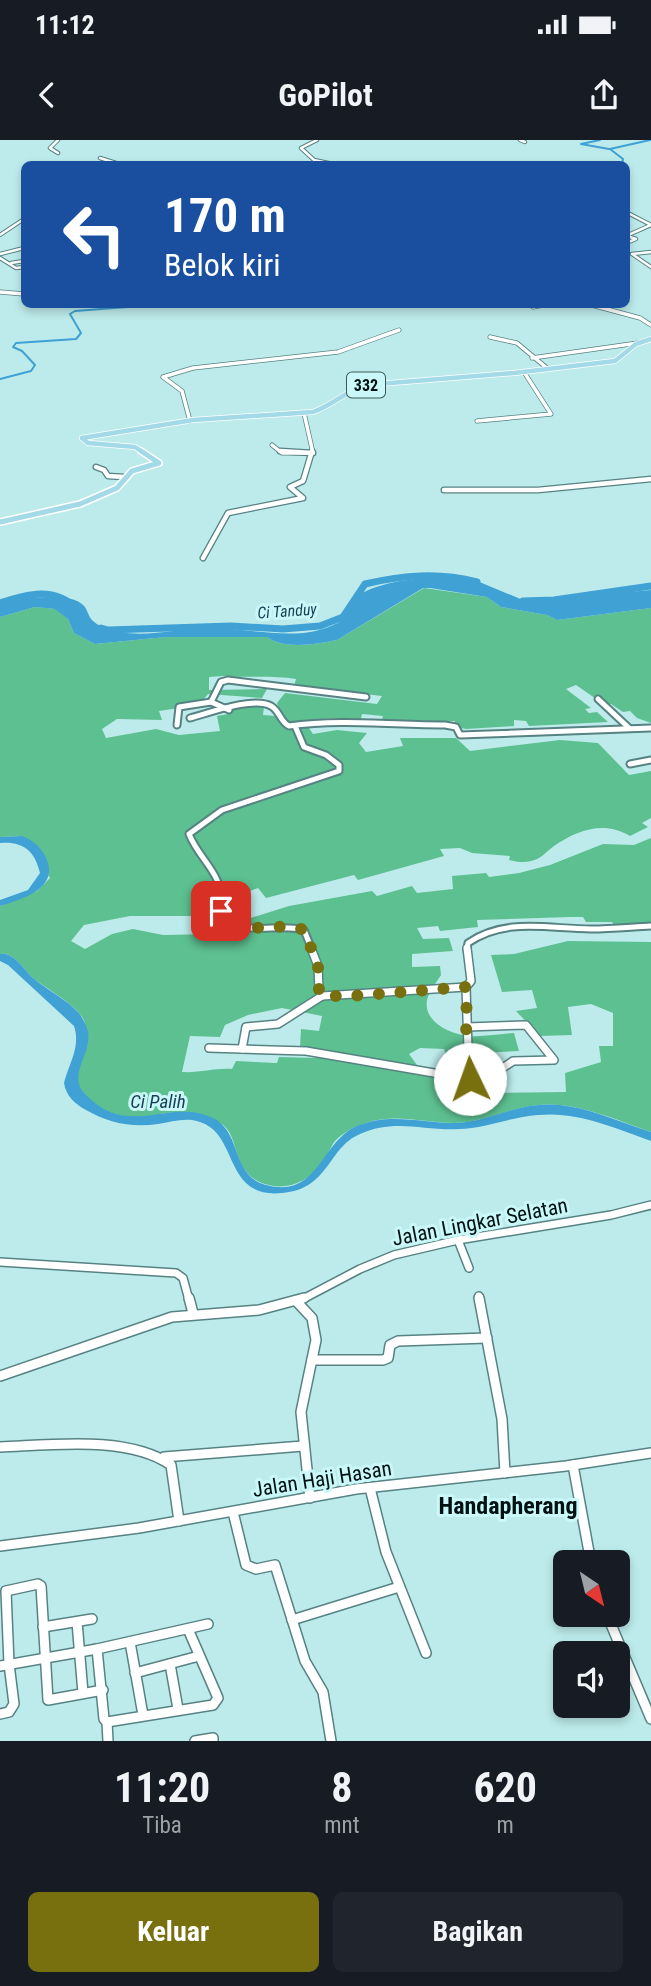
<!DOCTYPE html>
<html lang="id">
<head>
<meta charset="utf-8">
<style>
	body { margin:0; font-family:"Roboto Condensed",sans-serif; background:#20242c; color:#f1f3f6; height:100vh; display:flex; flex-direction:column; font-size:26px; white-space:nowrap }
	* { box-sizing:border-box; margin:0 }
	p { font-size:23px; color:#9ea1a6 }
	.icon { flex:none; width:38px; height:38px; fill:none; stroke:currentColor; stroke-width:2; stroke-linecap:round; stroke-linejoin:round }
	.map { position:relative; height:1601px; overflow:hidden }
	.side { display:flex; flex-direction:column; background:#171b24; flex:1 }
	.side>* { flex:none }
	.banner { position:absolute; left:21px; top:21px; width:609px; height:147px; border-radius:10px; box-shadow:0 4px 10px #0003; background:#1a4fa0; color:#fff; overflow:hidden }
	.needle { width:46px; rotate:145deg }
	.controls { position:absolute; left:553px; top:1410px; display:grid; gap:14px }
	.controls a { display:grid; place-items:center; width:77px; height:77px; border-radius:10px; background:#171b24; box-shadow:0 4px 10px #0003; font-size:35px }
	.pin { position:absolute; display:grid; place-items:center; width:60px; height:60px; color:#fff; margin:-30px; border-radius:14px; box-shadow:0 4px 10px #0006 }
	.me { position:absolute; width:77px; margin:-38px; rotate:357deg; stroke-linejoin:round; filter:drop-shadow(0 0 5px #0008) }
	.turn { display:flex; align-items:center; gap:24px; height:147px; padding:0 28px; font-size:32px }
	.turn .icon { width:91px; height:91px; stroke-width:2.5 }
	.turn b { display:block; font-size:49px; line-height:60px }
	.eta { display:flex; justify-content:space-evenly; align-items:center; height:119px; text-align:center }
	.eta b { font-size:42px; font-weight:700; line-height:49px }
	.action { display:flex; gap:14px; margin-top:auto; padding:14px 28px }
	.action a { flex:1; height:80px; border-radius:10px; background:#786f0f; color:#fff; font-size:28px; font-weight:700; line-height:80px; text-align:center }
	.action a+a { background:#20242c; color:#f1f3f6 }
	.status { display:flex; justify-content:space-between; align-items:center; height:49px; padding:0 35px; background:#171b24; direction:ltr }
	.status svg { height:19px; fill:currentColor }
	header { display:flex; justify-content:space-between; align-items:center; height:91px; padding:0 28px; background:#171b24; font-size:32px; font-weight:700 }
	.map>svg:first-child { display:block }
	.forest { fill:#5dc090; fill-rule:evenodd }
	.water { fill:#3fa1d4 }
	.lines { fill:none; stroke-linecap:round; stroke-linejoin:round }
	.stream { stroke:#3fa1d4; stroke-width:2 }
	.river { stroke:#3fa1d4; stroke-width:7 }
	.minor-far5-casing { stroke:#578283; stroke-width:4.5 }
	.minor-far4-casing { stroke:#578283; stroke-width:5 }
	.minor-far3-casing { stroke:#578283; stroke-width:7 }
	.minor-far2-casing { stroke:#578283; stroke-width:9 }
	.minor-far1-casing { stroke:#578283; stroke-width:10 }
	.minor-casing { stroke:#578283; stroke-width:12 }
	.major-far1-casing { stroke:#fff; stroke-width:6 }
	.major-casing { stroke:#fff; stroke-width:8 }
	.minor-far5 { stroke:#fff; stroke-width:2.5 }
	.minor-far4 { stroke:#fff; stroke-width:3.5 }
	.minor-far3 { stroke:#fff; stroke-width:4.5 }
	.minor-far2 { stroke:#fff; stroke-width:5 }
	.minor-far1 { stroke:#fff; stroke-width:7 }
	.minor { stroke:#fff; stroke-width:9 }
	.major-far1 { stroke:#a4d9e7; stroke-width:4.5 }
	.major { stroke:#a4d9e7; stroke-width:5 }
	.route { stroke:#786f0f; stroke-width:12; stroke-dasharray:0 21.6 }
	.labels { text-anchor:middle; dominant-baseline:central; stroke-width:6; stroke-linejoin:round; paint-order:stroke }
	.shield { fill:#caf8f9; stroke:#3e5657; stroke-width:2 }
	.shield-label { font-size:16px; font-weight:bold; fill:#021112 }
	.far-water-label { font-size:16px; font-style:italic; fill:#163f55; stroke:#caf8f9 }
	.water-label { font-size:19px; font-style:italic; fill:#163f55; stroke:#caf8f9 }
	.near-street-label { font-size:21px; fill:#021112; stroke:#caf8f9 }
	.near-quarter-label { font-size:24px; font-weight:bold; fill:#021112; stroke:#caf8f9 }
</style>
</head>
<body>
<div class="status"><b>11:12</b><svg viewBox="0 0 49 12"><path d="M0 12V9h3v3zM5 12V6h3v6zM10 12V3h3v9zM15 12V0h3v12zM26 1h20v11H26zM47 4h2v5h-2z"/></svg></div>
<header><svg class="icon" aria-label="back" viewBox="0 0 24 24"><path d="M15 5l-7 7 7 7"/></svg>GoPilot<svg class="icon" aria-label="share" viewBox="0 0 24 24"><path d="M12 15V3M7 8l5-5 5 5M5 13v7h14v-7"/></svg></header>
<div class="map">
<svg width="651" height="1601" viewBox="0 0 651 1601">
	<rect width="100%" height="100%" fill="#bdebeb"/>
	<path class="forest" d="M424,448L487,457L501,467L547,475L557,480L651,468V583L637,578L630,571L623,572L611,564L605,565L576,545L566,549L591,568L585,569L589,573L597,572L608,582L529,586L526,581L514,580V586L466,589L455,587V581L381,584L383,576L362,574L361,579L328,578L305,582L313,594L337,590L367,593L359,603L366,612L403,606L400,598H456L470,611L560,600L598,603L629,635L651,631V678L642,683L648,687L630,696C604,680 577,690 554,706C546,712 541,719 531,721C524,723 516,722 509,720L510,716L472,713L460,708L440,709L444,716L358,740L354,735L266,758L258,748L241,754L247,762L196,776H130L84,785L71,801L85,809L112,794L133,789L163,795L216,794L238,782L289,766L372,751L377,756L412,746L417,753L453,749L452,736L486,733L489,737L519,733L550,725L603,704L634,705L651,698V785L615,786L612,782H586L583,777H570L477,780L478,787L440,791L438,786L417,788L423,799L449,798L453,811L412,814V827L440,826L441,835C437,841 432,848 429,854C418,879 448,894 469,896C483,897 499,894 514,893L519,911L446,915L444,909L420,908L409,914L417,925L440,942L448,963L478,962L477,953L566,952L565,933L601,922L599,906H613V873L591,864L568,867L572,895L540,896L516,871L537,868L532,850L502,852L491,815L514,814L568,801L651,802V992C617,980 575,961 538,965C510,968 484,982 455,983C424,983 396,973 366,983C356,986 346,991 338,998C330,1005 328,1017 321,1025C308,1042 286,1051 265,1044C230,1033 241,994 220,983C208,977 186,975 173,973C163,972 152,977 142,978C120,979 87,967 79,945C73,927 91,903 85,883C80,866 46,849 33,838C25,831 20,821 10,816C6,813 5,814 0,814V766L37,751L50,738L22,696L0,697V477L35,467L56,469L68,479L74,493L95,504L166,497H267C284,510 317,504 337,500ZM223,536C247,538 272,535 296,539L294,546L382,556L377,564L285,553L277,563L279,570L276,576L263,575L264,567H235L228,574L217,576L220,591L179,595L156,589L106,598L102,589L117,579L162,580L159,571L199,565L208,554L262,558L267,549L209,550V537ZM282,868L322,876L319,891L301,889L300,908L318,909L315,918L279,917L277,923L236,921L232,929C214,928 200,933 182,932L190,896L220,897L225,885L248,875Z"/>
	<g class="water">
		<path d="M451,437L477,441L523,460L535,461L651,450V468L557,480L547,475L501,467L487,457L430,448H423L337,500C317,504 284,510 267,497H166L95,504L74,493L68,479L55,469L35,467L0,477V463C18,459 70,451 83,465C87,468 88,475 91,479C98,487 111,490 120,492C147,497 179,489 206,488C250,487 305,506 344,479C344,441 424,437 451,437Z"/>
		<path d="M22,696C34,701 40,706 46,718C60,748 23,759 0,766V760L28,750L40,733C35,711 23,701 0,703V697Z"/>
		<path d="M0,814C5,814 5,813 10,816C20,821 25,831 33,838C47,850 66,859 79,873C83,879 87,886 88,892C92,916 65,935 87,956C130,999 169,957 213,978C242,992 231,1036 266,1045C319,1059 320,1002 357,986C390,972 421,983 456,983C484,982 511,967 539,965C576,961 616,981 651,992V1001C615,988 577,971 538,975C511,977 486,988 459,989C424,991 394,978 360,994C327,1008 330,1049 282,1053C223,1059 239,994 200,982C186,977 172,982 158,984C132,988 109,983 86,970C75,964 66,956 64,943C69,923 81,907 74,886L8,825L0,821Z"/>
	</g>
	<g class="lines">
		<g class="stream">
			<path d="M600,0L581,4L609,9"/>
			<path d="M472,24H532"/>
			<path d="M622,24L623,19L610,9L650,0"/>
			<path d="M0,239L31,231L35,225L22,211L13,207L16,203L76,199L81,193L70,174L75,171L167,164"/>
		</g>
		<g class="river">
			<path d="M523,461L554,460L651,446"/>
			<path d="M0,463C28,454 54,446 77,469"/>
			<path d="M101,488L108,490L231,486L283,489L320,486L343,477L365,444C403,435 439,432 477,442"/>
		</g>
		<defs>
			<g id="minor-far5">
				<path d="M58,0L50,8L58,13"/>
				<path d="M317,0L301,8L314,20L333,24"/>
				<path d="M520,0L525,2"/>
				<path d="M100,18L119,24"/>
				<path d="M626,72L651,85"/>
				<path d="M0,95L24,79"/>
				<path d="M626,96L651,85"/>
				<path d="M626,103L636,99L627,96"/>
				<path d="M651,112L632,114L651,127"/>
				<path d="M0,114L24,108"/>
				<path d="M0,118L16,128L24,127"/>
				<path d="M11,123L24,121"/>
			</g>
			<g id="minor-far4">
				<path d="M0,152L24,154"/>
				<path d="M588,164L640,178L651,185"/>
				<path d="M533,167L549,164"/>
				<path d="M490,197L517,203L548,229"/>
				<path d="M532,218L638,203"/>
				<path d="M304,273L313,313"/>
				<path d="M190,281L182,251L163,237L193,228L338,212L399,190"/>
				<path d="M477,281L551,274L524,232"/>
				<path d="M272,305L282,313H313"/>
			</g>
			<g id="minor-far3">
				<path d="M280,311L313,313"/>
				<path d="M96,327L104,330L108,336L124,337"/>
				<path d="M444,350H538L651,339"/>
				<path d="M203,418L228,373L303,358L290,347L303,341L312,311"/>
			</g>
			<g id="minor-far2">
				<path d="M598,559L629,588"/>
				<path d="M229,570L211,562L221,542L228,540L366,557"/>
				<path d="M190,578C209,573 254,556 271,566C280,571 280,582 289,586C340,579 393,585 445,585L456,587L460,595L651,588"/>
				<path d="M177,585L179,567L211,562"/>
				<path d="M295,586L304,607L326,615L339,625V631L222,670L189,694C196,712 210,724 217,740C222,751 218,763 222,772C225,779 232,783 239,786C260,792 283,784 304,790L312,810"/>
				<path d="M630,624L651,620"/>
				<path d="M467,810L468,803C505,777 549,789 591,789C611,789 631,787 651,786"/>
			</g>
			<g id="minor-far1">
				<path d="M311,808L318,826L319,851L322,856L466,847L471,841L467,808"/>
				<path d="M466,847L469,939"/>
				<path d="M209,908L306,911L469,939L491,936L513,921L554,920L526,885L467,887"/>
				<path d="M242,909L246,887L278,884L322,856"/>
				<path d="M458,1100L469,1128"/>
				<path d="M0,1122L176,1133L183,1138L189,1160"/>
				<path d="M479,1156L480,1160"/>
				<path d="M301,1160L360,1129L394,1115L458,1100L611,1075L651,1065"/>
			</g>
			<g id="minor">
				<path d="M189,1158L193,1173"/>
				<path d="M479,1158L502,1279L505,1333"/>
				<path d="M297,1162L312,1178L316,1200L301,1272L310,1358"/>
				<path d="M312,1220H383L388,1218L390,1205L398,1201L487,1198"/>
				<path d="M0,1236L172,1177L259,1170L304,1158"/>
				<path d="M0,1307C51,1305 128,1295 171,1325L179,1381"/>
				<path d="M164,1317L303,1306"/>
				<path d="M573,1325L591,1423"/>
				<path d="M370,1348L386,1412L426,1513"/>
				<path d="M233,1372L246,1425L256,1429L275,1425L305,1521L323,1552L331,1601"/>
				<path d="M0,1406L139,1388L356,1349L566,1326L651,1313"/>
				<path d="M607,1475L651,1579"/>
				<path d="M292,1480L399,1447"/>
				<path d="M77,1482L83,1553"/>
				<path d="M43,1487L92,1479"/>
				<path d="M188,1489L218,1558L213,1565L107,1582L104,1579L97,1509L208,1484"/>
				<path d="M130,1502L143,1575"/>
				<path d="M170,1524L178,1569"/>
				<path d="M0,1526L97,1509"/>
				<path d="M135,1533L199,1516"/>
				<path d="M0,1574L9,1572L14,1564L9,1524L6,1451L38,1444L41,1446L48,1560L103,1550"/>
				<path d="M107,1582L108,1601"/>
				<path d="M195,1601L213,1598V1601"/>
			</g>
			<g id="major-far1">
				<path d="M82,298L193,280L313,272C333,265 346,251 366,245L514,233L615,221L636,204L651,199"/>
				<path d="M82,298L88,303L135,307L144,313"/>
			</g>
			<path id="major" d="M0,382L80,364L117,348L132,331L159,323L141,311"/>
		</defs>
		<use href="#minor-far5" class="minor-far5-casing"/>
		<use href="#minor-far4" class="minor-far4-casing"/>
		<use href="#minor-far3" class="minor-far3-casing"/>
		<use href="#minor-far2" class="minor-far2-casing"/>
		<use href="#minor-far1" class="minor-far1-casing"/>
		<use href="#minor" class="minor-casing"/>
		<use href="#major-far1" class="major-far1-casing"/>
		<use href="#major" class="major-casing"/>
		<use href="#minor-far5" class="minor-far5"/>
		<use href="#minor-far4" class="minor-far4"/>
		<use href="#minor-far3" class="minor-far3"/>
		<use href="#minor-far2" class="minor-far2"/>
		<use href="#minor-far1" class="minor-far1"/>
		<use href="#minor" class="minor"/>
		<use href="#major-far1" class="major-far1"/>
		<use href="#major" class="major"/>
	</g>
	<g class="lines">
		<path class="route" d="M221,771C236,801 279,779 304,790L318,826L319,851L322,856H352L466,847C468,878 463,908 470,939"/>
	</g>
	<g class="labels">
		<rect class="shield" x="347" y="232.5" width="38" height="25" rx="5"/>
		<g class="shield-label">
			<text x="366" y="245">332</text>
		</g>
		<g class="far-water-label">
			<text transform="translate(287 471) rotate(-4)">Ci Tanduy</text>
		</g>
		<g class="water-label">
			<text x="158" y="961">Ci Palih</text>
		</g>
		<g class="near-street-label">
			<text transform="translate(480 1082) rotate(-11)">Jalan Lingkar Selatan</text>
			<text transform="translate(322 1339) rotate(-9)">Jalan Haji Hasan</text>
		</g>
		<g class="near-quarter-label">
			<text x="508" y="1366">Handapherang</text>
		</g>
	</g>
</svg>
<div class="controls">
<a><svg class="needle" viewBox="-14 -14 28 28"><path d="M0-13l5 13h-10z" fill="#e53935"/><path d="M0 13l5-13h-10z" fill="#9ea1a6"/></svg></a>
<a><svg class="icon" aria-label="sound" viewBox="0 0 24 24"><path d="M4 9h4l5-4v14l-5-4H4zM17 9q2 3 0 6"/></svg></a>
</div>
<div class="pin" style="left:221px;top:771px;background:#d93025"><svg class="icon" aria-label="arrive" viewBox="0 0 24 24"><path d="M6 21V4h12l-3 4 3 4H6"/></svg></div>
<svg class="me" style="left:470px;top:939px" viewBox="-20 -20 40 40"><circle r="19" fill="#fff"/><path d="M0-13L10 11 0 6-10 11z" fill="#786f0f"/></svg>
<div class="banner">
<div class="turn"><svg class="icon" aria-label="left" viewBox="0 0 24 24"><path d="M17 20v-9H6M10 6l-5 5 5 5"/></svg><div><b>170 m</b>Belok kiri</div></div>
</div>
</div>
<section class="side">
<div class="eta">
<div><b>11:20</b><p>Tiba</p></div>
<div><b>8</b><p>mnt</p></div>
<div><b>620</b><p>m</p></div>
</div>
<div class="action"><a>Keluar</a><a>Bagikan</a></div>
</section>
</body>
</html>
